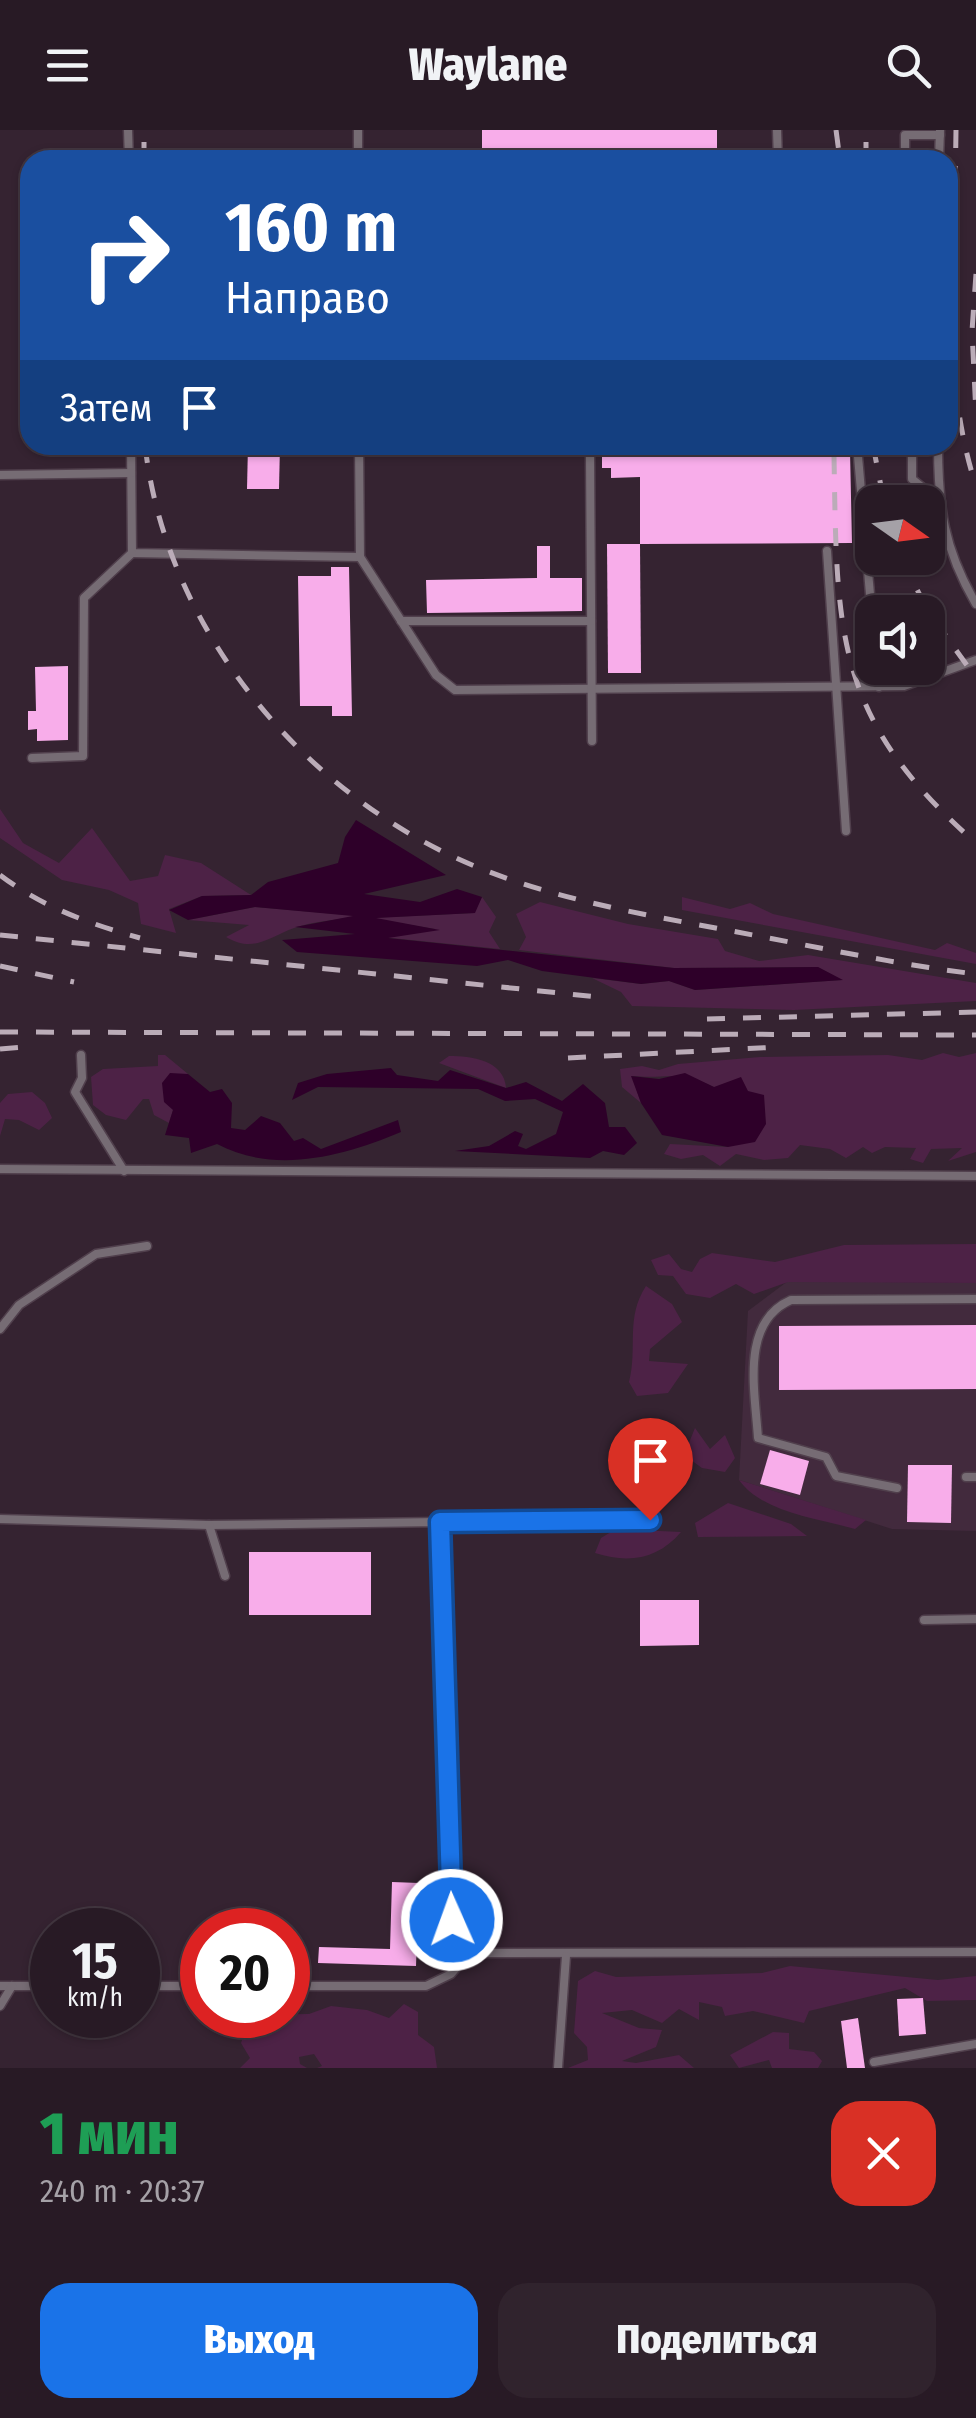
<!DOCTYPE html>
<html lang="ru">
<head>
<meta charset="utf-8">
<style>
	body { margin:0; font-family:"Fira Sans Condensed",sans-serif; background:#30232d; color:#f1f3f6; height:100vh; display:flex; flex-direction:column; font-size:38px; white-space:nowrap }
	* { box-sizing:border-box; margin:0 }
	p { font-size:32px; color:#a5a1a7 }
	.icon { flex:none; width:55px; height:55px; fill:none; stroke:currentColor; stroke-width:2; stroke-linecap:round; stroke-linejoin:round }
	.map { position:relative; height:1938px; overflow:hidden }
	.sheet { display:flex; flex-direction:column; background:#281a25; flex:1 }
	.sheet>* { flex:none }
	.top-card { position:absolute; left:20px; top:20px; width:938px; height:305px; border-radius:30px; box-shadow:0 2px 8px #0004,0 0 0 2px #443842; background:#1a4fa0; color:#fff; overflow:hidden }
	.needle { width:65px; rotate:104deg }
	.controls { position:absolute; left:855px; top:355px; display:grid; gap:20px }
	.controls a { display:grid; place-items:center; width:90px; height:90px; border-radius:20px; background:#281a25; box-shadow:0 2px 8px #0004,0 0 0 2px #443842; font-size:50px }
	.speed { position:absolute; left:30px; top:1778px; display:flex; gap:20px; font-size:50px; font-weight:700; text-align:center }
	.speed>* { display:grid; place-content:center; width:130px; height:130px; border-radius:50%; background:#281a25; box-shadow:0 2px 8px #0004,0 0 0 2px #443842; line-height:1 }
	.speed small { font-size:25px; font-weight:400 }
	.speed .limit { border:15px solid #d22; background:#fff; color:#111 }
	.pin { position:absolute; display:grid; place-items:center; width:85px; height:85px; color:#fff; margin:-102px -42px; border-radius:50% 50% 50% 0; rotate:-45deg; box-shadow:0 0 10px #0007 }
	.pin .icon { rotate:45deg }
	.me { position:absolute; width:110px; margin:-55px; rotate:358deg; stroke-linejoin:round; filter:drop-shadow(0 0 8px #0008) }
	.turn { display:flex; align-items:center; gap:35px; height:210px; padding:0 40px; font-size:45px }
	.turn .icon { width:130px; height:130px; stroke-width:2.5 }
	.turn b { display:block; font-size:70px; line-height:85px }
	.then { display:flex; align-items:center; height:95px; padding:0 40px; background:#0003; gap:20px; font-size:38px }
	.round { display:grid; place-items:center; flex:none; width:105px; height:105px; border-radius:30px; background:#30232d }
	.summary { display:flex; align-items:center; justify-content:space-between; height:170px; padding:0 40px }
	h1 { font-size:60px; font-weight:800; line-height:75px; color:#1e9e55 }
	.button { display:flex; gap:20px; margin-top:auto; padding:20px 40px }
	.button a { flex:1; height:115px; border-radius:30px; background:#1a73e8; color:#fff; font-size:40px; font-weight:800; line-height:115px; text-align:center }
	.button a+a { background:#30232d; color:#f1f3f6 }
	header { display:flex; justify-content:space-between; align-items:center; height:130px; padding:0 40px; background:#281a25; font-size:45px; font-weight:800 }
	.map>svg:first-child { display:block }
	.built { fill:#422a3d }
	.green { fill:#4d2246 }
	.water { fill:#2e0029 }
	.building { fill:#f8adea }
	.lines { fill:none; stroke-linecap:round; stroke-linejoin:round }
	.service-casing { stroke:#503f4c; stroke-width:11 }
	.service { stroke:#766c74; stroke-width:8 }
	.rail { stroke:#bbacb8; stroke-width:5; stroke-dasharray:18 18; stroke-linecap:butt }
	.route-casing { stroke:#114b97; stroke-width:25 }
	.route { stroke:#1a73e8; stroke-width:18 }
</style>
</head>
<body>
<header><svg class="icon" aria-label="menu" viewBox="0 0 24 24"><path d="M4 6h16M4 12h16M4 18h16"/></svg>Waylane<svg class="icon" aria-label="search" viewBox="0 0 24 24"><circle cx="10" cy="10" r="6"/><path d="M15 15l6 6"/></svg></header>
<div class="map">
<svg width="976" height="1938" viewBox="0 0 976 1938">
	<rect width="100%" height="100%" fill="#352331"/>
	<path class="built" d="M788,1151L976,1153V1401L892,1399L739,1350L748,1181Z"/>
	<g class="green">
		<path d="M0,679L23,713L59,733L92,698L130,751L158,746L165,725L201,733L251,765L202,766L169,779L176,803L141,794L138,773L109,760L62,750L0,708Z"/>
		<path d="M482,767L496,787L489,802L500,819L381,807L435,799L369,788L474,783Z"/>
		<path d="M682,767L730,779L750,773L773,784L935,820L947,813L976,823V834L682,780Z"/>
		<path d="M540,772L628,794L718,809L725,821L759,831L808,825L976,853V871L794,880L632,876L621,862L592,848L641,854L669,851L695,860L841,850L818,837L674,838L519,820L526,807L516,784Z"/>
		<path d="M255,777L359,786C338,790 313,791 294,798C267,808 254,823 226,807L249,795L188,790Z"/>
		<path d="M943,923L959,927L976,923V1022L948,1031L962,1018L931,1019L923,1033L910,1029L916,1018L885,1017L872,1023L863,1017L846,1028L830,1019L800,1015L788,1028L764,1030L736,1024L720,1036L703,1025L681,1029L664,1024L670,1014L728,1017L714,957C679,940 668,949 632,946L641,973L622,957L620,939L642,936L659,940L678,934L760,927L888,925L922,930Z"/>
		<path d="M158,925H165L188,944H170L173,980L169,993L154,985L149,969H143L126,990L106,985L93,975L91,947L103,939L158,936Z"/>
		<path d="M449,926C471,926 504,930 506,958L439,933Z"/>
		<path d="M32,962L45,973L52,988L39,1000L19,990L5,989L0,1006V973L8,964Z"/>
		<path d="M976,1114V1153L788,1152L754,1164L736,1154L710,1168L686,1164L673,1146L658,1145L651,1130L669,1124L681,1139L692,1142L700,1129L712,1123L775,1132L844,1115Z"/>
		<path d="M646,1156L672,1174L682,1192L650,1219L649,1231L688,1234L668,1263L637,1266L629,1252C638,1218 625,1188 646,1156Z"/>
		<path d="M695,1298L710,1319L725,1305L735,1328L725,1342L702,1338L684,1325Z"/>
		<path d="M739,1350L866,1390L855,1399C817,1388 763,1383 739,1350Z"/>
		<path d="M728,1373L791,1394L807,1406L698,1407L695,1393Z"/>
		<path d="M616,1399L681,1402C658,1429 629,1434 595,1423L601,1408Z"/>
		<path d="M790,1836L938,1850L976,1846V1870L927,1871L905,1858L809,1881L804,1893L753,1881L725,1886L722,1877L699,1872V1890L679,1879L662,1893L632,1880L602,1883L639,1898L662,1900L656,1917L622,1931L636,1933L679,1925L694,1938H568L588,1930L587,1917L574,1903L578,1851L595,1841L616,1847L762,1843Z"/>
		<path d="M404,1874L418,1882V1905L434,1917L437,1938H317L322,1936L314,1924L299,1927L300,1934L307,1938H240L250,1928L241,1913L247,1896L224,1885L309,1884L331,1876L367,1880L389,1888Z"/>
		<path d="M773,1902L789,1903V1919L814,1922L822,1931L818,1938H772L769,1930L739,1938L730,1925Z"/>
	</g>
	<g class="water">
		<path d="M356,690L446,745L364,764L420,772L457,759L482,767L475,783L376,788L440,800L388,808L674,838L818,837L843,850L695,860L669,851L641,854L542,841L508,830L477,836L297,822L282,810L355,804L295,797L353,786L255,777L188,790L169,780L202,766L251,765L268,752L338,733L345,707Z"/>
		<path d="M391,938L397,945L438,951L450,940L506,958L526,952L562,971L583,954L605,973L609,997H625L637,1013L624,1025L603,1021L590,1028L455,1021L489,1016L515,1001L523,1004L518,1016L526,1019L556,1004L563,982L535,969L505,971L478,959L318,957L292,970L298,953L327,944Z"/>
		<path d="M170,943L188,944L210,962L222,959L232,973L231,998L245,1000L261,986L280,993L294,1011L303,1008L321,1019L398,990L401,1002C344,1026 275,1045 217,1014L191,1023L189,1008L165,1005L173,980L164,972L162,953Z"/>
		<path d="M685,943L714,957L741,947L748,961L764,965L766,994L755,1012L728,1017L662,1005L641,973L631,946L659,949Z"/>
	</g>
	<g class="building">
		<rect x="482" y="0" width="235" height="30"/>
		<path d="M248,315H280L279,359H247Z"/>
		<path d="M602,315H718V322L850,321L852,413L640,414V347L611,348V338H602Z"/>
		<path d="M607,414H640L641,543H608Z"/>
		<path d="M537,416H550V448H582V481L427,483L426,450L537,448Z"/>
		<path d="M331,437H349L352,586H332V576H300L298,446H331Z"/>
		<path d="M68,536V610L37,611V599L28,600V581H36L35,537Z"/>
		<path d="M976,1195V1259L779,1260V1196Z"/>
		<path d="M770,1320L809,1331L800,1365L760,1354Z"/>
		<path d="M908,1335H952L951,1393L907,1392Z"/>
		<rect x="249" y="1422" width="122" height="63"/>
		<path d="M640,1470H699V1515L640,1516Z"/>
		<path d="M392,1752L419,1753L416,1836L318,1833L319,1817L390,1819Z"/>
		<path d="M923,1868L926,1904L899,1906L897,1869Z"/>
		<path d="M858,1888L865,1938H847L841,1891Z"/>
	</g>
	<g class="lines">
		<defs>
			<g id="service">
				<path d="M128,0L129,30"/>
				<path d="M358,0V30"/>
				<path d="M777,0L778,30"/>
				<path d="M905,30V5H940"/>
				<path d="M939,30L940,0"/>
				<path d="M131,315L132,423L360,427"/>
				<path d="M359,315L360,427L436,545L455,560L904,556L976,530"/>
				<path d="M857,315L872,487"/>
				<path d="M912,315V349L938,370"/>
				<path d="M938,315C938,378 944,419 976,474"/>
				<path d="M590,326L592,611"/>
				<path d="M0,345L131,343"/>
				<path d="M827,421L846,701"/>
				<path d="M401,491H591"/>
				<path d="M877,538L879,557"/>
				<path d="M32,628L83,626L84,468L132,423"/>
				<path d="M81,925L82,948L75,962L124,1041"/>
				<path d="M0,1039L976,1046"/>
				<path d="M0,1199L19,1175L96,1124L147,1116"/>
				<path d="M966,1347H976"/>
				<path d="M897,1358L836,1346L826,1327L758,1308C755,1261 740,1192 791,1170L976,1169"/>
				<path d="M0,1389L209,1395L440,1392L451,1790L459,1812L469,1823L976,1822"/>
				<path d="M440,1392L650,1391"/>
				<path d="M209,1395L225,1446"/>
				<path d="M924,1490L976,1489"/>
				<path d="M0,1856H52"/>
				<path d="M138,1856H202"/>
				<path d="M288,1856H426L451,1844L469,1823"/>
				<path d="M0,1876L12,1856"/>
				<path d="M874,1932L976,1914"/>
				<path d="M558,1938L566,1826"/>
			</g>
		</defs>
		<use href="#service" class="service-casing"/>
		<use href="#service" class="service"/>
		<g class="rail">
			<path d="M836,0L840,30"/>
			<path d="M956,0C955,118 939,243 976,356"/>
			<path d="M144,30V0"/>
			<path d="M866,30V0"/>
			<path d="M976,144L972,201L976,284"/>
			<path d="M145,315C165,492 293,652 454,727C547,770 653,786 753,805C827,819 901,835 976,844"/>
			<path d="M873,315L884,372"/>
			<path d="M834,326C837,503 834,589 976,713"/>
			<path d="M901,428L928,481L976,548"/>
			<path d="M0,745C42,777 90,794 140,808"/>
			<path d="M0,805L598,867"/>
			<path d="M0,836L74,852"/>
			<path d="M707,889L976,882"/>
			<path d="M0,902L976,905"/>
			<path d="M0,919L24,917"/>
			<path d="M568,928L778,917"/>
		</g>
	</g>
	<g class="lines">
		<defs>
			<path id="route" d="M452,1790L440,1392L650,1390"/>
		</defs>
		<use href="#route" class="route-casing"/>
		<use href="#route" class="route"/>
	</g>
</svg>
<div class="controls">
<a><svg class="needle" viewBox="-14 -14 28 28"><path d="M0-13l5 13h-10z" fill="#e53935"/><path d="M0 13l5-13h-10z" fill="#a5a1a7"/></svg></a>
<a><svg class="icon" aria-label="sound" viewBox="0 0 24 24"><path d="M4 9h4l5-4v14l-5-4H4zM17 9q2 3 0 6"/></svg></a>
</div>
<div class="speed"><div>15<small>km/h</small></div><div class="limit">20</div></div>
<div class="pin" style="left:650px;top:1390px;background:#d93025"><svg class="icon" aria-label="arrive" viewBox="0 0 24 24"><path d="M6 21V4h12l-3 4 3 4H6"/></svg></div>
<svg class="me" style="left:452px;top:1790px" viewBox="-20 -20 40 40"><circle r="17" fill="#1a73e8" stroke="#fff" stroke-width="3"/><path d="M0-11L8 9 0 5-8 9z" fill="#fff"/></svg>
<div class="top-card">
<div class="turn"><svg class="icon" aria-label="right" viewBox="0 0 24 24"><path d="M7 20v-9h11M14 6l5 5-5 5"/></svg><div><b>160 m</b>Направо</div></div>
<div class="then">Затем<svg class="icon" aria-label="arrive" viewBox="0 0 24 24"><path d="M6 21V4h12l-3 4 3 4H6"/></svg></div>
</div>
</div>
<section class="sheet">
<div class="summary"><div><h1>1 мин</h1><p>240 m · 20:37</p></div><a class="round" style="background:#d93025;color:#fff"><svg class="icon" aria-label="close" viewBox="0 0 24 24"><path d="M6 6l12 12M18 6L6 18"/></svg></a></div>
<div class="button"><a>Выход</a><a>Поделиться</a></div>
</section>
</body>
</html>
